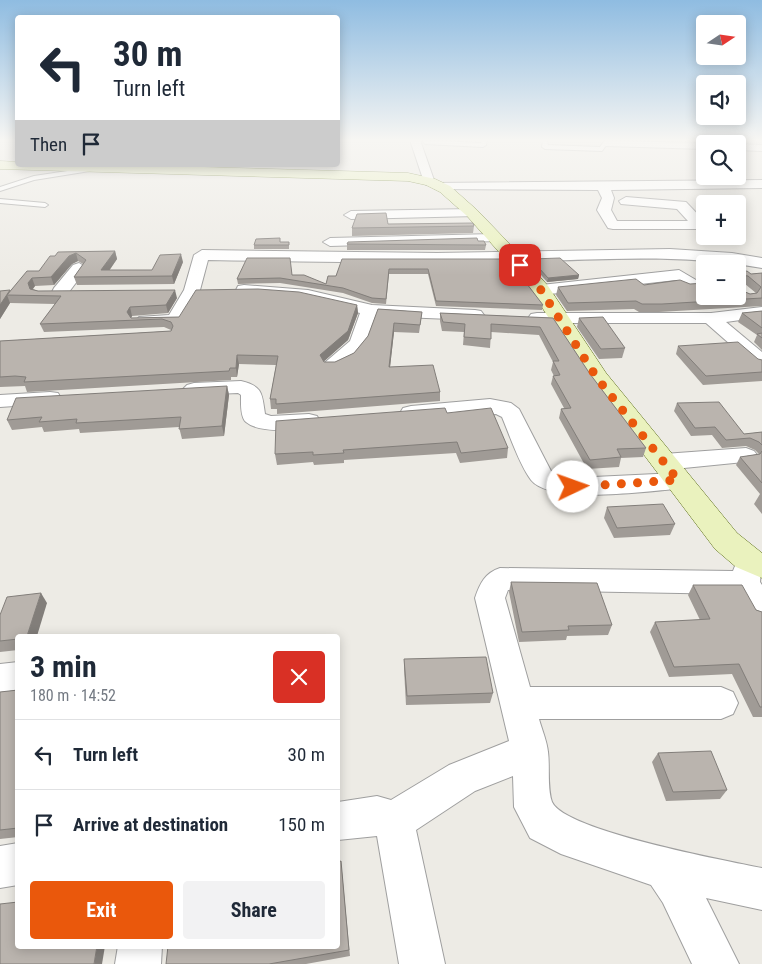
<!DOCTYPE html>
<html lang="en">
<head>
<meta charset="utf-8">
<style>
	body { margin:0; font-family:"Roboto Condensed",sans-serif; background:#f2f2f3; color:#1f2937; height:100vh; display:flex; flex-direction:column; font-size:19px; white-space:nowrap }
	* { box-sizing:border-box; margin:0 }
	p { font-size:16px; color:#747a83 }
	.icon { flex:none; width:28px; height:28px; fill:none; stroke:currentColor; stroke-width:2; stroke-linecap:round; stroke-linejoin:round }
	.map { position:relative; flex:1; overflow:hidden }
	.details { position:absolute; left:15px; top:634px; width:325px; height:315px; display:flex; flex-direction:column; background:#fff; border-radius:5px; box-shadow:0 2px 12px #0003 }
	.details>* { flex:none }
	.top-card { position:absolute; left:15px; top:15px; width:325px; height:152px; border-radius:5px; box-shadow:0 2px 12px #0003; background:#fff; color:#1f2937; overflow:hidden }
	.needle { width:32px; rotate:77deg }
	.fabs { position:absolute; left:696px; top:15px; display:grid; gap:10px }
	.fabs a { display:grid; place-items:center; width:50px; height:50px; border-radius:5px; background:#fff; box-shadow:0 2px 12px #0003; font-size:25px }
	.pin { position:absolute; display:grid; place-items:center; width:42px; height:42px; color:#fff; margin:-21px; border-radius:10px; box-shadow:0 2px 8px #0006 }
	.me { position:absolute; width:55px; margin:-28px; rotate:87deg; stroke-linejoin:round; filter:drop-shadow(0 0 4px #0008) }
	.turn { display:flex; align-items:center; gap:18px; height:105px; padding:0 15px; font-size:22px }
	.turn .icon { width:65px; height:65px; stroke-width:2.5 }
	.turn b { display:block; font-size:35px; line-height:42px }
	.then { display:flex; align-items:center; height:48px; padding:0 15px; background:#0003; gap:10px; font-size:19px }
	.round { display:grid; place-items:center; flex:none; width:52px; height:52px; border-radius:5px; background:#f2f2f3 }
	.overview { display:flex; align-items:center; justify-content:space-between; height:85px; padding:0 15px }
	h1 { font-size:30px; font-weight:700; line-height:38px }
	.action { display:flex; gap:10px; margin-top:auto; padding:10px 15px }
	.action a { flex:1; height:58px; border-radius:5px; background:#ea580c; color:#fff; font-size:20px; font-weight:700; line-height:58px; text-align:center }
	.action a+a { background:#f2f2f3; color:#1f2937 }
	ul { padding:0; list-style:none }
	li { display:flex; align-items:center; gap:15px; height:70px; padding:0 15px; border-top:1px solid #e0e1e3 }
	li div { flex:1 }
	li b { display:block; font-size:19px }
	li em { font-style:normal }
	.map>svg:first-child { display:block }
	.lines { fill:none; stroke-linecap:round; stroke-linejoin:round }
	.lane-casing { stroke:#9f9f9f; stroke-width:2 }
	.street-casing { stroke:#9f9f9f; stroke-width:2 }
	.secondary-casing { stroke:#556811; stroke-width:1 }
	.lane { fill:#fff; fill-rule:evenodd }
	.street { fill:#fff; fill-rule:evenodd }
	.secondary { fill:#eaf2be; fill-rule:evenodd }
	.wall { fill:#a09b96; fill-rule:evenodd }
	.shaded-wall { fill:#827e7a }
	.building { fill:#bab4ae; stroke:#827e7a; fill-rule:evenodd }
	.route { stroke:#ea580c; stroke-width:9; stroke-dasharray:0 16.2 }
</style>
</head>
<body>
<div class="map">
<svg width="762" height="964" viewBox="0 0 762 964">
	<rect width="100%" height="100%" fill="#edebe5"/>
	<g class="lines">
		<defs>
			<g id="lane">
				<path d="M422,140L481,143L482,140H487L486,145L483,147L425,144Z"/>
				<path d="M543,140H547L548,145L600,147L605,140H610L602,151L545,149L542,147Z"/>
				<path d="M94,167L96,170L34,180L0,191V187L34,176Z"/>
				<path d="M0,199L45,203L48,205L45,207L0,203Z"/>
			</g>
			<g id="street">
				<path d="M410,140H420L435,183L762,180V188L611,190L614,198L611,210L617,221H688L677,209L621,204L619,201L626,197L686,202L705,222V234L696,229H613L608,228L597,210L602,198L598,190L435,189L434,185H426L424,182Z"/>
				<path d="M610,141L705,143L709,144H705V149L606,146L605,144Z"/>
				<path d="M738,144L762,145V151L738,150Z"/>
				<path d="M472,209L479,213L477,216L351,219L344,215L351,211Z"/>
				<path d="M493,234L500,238L498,241L330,246L323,242L330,238Z"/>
				<path d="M670,249L732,253L762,258V268C679,253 596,260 512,262C411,263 310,262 208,260L200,290L181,324L139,325L136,321L139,317L169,315L184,290L194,255L202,250L437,253Z"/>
				<path d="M79,263L87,268L66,296H54L52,292L54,288L73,265Z"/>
				<path d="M679,270L696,280L705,279V289L687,290L676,280L541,295L535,294L533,290L535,286L541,285Z"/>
				<path d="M244,285L308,290L372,305L475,310L481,311L484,315L481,319L475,320L377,316C372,338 354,376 325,369L322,365L350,341L360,313L308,300L238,294L236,290L238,286Z"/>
				<path d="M762,307V317L726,322L762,352V368L755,366L706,323H537L531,322L528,318L531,314L537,313H711Z"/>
				<path d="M241,381C263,386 262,394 265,414L271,416L309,414L317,416L320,421L317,426C300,430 260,434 246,422C240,417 241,402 241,395L238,393L194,395L187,393L183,389L187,385L194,383Z"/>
				<path d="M50,392L58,393L61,398L58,403L0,407V395Z"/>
				<path d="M490,399L511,403L519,409L551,471L560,477L573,478L677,473L686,475L689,481L686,487L677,489C646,491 551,505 531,480C519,464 510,436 502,417L496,414L411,420L403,418L400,413L403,408L411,406Z"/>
				<path d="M746,448L754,451L758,456L754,461L664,470L655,468L652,462L655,456L664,454Z"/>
				<path d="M750,550L760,553L762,557L760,582L762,585V622L751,619L737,594L508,590L505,598L530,687H721L733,692L738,703L733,714L721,719H539C542,730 547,741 548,752C550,767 547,788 552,802C565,831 727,861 762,868V910L706,898L739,964H692L663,903L651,885L561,854L530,838L514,807L513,776L475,791L416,830L445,964H399L377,836L338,840V802L377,796L391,800L449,765L509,741L475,598C480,583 485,573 500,568L733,571L740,553Z"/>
				<path d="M18,662V692L0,694V664Z"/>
				<path d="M18,843V885L0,888V846Z"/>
				<path d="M118,946H162L161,964H115Z"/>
			</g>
			<path id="secondary" d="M0,161L18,162V165H132L408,173L435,179L450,186L477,210L526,261L548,286L606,373L737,533L762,553V578L736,567L715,549L589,382L533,293L514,269L467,216L440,192L426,185L408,181L0,169Z"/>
		</defs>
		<use href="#lane" class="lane-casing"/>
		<use href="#street" class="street-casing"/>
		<use href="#secondary" class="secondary-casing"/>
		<use href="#lane" class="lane"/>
		<use href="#street" class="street"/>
		<use href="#secondary" class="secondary"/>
	</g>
	<g class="wall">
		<path d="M388,224L474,226L473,233L352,236V228Z"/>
		<path d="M280,242H289V249H254V245Z"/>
		<path d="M347,244L486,245L485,250H347Z"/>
		<path d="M115,251L117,259L109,270H152L183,262L174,284L77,285L74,277L83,264L78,261L72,264L54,285L35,286L33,289L38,291L177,298L168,313L132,316L131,318L179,317L357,305L358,313L348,340L324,361V362H335L354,353L368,336L378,309L422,312L421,320L419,333L394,332L390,367L440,392V401L277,414V409H271L270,399L276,365L239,364L237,377H231V380L27,392L25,386L0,387V341L171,331V330L164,327L44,332L40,324L55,304L10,303L0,319V291H10L39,271L55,256L58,252Z"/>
		<path d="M342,259H508L543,305L542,310L436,306L428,274H389L386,304L372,303L343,293L280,283L238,284L237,279L292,275L326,284L336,276Z"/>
		<path d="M531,259L579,275L578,279L547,282L531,263Z"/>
		<path d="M738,273L751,274L762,273V306L659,312H639L634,309L567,311L556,295L558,287L644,285L705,296ZM739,283L745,284L756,293L750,294L738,289Z"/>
		<path d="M762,311V350L754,342L757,335L738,322L742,313Z"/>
		<path d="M440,313L553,318L590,374L646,448L643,457L621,458L619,467L587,469L559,418L561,409L564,408L551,384L553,376H554L551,370L553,362L539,335L491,332L490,348L463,345L464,332L442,331L440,321Z"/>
		<path d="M579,318L625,348L622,358L599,359L577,327Z"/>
		<path d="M678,346L762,360V381L703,385L676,354Z"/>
		<path d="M227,386L229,395L224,436L182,439L179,427L80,433L79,429L44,432L42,427L12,430L7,420Z"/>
		<path d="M677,403L744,434L762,432V514L754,504L760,494L736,465L740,457L759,454L755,450L746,446L722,448L712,435L691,436L674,411Z"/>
		<path d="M447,413L508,448L507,458L460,463L456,453L344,460V463L314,465L313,462L277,465L275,454Z"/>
		<path d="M607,507L675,524L670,535L614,538L604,518Z"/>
		<path d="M511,582L612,625L608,635L567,636L566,640L519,642L509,592Z"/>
		<path d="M693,585L762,612V717H753L732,674L669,677L650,632L655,622L700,620L688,595Z"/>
		<path d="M47,603L18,636V650L0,652V615Z"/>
		<path d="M404,659L493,693L490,703L406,705L404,669Z"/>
		<path d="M18,690V837L0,839V692Z"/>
		<path d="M658,753L727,790L720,799L666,801L652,762Z"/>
		<path d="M341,861L350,956L306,964H166Z"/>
	</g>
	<g class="shaded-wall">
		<path d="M115,251L117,259L105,277L101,270Z"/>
		<path d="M76,253L78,261L72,264L54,285L51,277L69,256Z"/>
		<path d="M181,254L183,262L174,284L172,276Z"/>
		<path d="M579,275L578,279L547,282L548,278Z"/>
		<path d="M32,278L35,286L31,291L28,283Z"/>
		<path d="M10,290L12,295H7L10,303L0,319V305Z"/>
		<path d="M175,290L177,298L168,313L166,305Z"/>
		<path d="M357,305L358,313L348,340L321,364L320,355Z"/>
		<path d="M130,307L132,316L130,320L127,312Z"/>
		<path d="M394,323V332L389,376V367Z"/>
		<path d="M237,355L239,364L237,377L236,368Z"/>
		<path d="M227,386L229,395L224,436L222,426Z"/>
		<path d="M41,593L47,603L37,636H27Z"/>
		<path d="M97,946H105L102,964H94Z"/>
	</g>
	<g class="building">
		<path d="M386,213L388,224L473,223L474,226L352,228L357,214Z"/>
		<path d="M280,238V242H289V245H254L256,239Z"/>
		<path d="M477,238L478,241H484L486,245L347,244L348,242Z"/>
		<path d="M115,251L101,270H152L160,255L181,254L172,276L74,277L86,260L76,253L69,256L51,277L32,278L28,283L30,289L38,291L175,290L166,305L130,307L127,312L131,318L179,317L196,290L258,289L299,292L357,305L348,331L320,355L324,362H335L354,353L368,336L378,309L422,312L420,325L394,323L389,367L433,365L440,392L276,404V399H270L278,356L237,355L236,368H230L229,371L24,382L26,377L15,376L0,377V341L171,331L173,326L171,322L162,319L40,324L61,296L7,295L27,271H39L50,256H55L58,252Z"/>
		<path d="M247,258H290L292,275H304L326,284L328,276H336L342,259H508L543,305L436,301L428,269H389L386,299L372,298L343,288L280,278L237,279Z"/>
		<path d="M560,258L579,275L548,278L531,259Z"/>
		<path d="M747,271L751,274L762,273V298L662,304H642L636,301L568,303L558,287L636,279L644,285L680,280L690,284L705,283V296H738V273ZM740,275L748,276L761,287L757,293L750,294L738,289Z"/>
		<path d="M10,290L0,305V291Z"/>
		<path d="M762,311V328L742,313Z"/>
		<path d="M440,313L553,318L590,374L646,448L617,449L621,457L590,460L561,409L571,408L553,376L560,375L553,361H559L540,327L491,324V339L464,337L465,324L443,322Z"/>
		<path d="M603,317L625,348L601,349L579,318Z"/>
		<path d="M762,333V338L757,334Z"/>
		<path d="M738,342L758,359L762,360V372L706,376L678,346Z"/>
		<path d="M227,386L222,426L179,429L181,417L76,423L77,419L39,422L42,417L7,420L16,398Z"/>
		<path d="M719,402L744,434L762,432V445L759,442L750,438L726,440L715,427L695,428L677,403Z"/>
		<path d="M445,408L447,413L491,408L508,448L461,453L457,442L343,450L344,453L313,455V452L275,454L276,421Z"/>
		<path d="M762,451V483L740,457L760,454Z"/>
		<path d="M663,504L675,524L617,528L607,507Z"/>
		<path d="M511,582L597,583L612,625L568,626L569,630L522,632Z"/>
		<path d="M693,585H742L756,610L762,612V707H760L739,664L674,667L655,622L710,619Z"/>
		<path d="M41,593L27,636H18V639L0,641V615L7,597Z"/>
		<path d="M486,657L493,693L407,696L404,659Z"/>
		<path d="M18,690V828L0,830V692Z"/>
		<path d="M711,751L727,790L673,792L658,753Z"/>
		<path d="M341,861L349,950L269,964H166L168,946H338V862Z"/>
		<path d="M18,902V946H97L94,964H0V904Z"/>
	</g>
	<linearGradient id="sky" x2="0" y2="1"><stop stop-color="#8fbce1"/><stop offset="0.51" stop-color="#f7f6f3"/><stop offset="1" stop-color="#f7f6f3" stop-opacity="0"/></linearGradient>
	<rect width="762" height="275" fill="url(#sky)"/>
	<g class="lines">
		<path class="route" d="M520,265L541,290L597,378L678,480L573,487"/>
	</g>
</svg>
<div class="fabs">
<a><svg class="needle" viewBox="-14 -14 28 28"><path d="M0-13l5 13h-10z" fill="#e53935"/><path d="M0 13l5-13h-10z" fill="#747a83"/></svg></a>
<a><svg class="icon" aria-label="sound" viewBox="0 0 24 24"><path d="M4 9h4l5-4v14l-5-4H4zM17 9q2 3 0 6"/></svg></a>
<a><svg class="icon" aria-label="search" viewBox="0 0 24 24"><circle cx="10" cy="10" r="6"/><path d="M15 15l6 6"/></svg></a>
<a>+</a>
<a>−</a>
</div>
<div class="pin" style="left:520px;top:265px;background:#d93025"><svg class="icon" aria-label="arrive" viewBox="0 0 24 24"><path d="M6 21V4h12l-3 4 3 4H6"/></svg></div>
<svg class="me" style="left:573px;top:487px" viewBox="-20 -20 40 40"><circle r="19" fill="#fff"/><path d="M0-13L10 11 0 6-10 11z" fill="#ea580c"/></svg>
<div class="top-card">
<div class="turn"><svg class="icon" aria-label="left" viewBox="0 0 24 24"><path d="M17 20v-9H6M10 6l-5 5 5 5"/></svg><div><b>30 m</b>Turn left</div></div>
<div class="then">Then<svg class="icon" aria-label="arrive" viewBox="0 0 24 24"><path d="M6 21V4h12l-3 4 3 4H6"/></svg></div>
</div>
<section class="details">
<div class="overview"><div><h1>3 min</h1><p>180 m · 14:52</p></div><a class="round" style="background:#d93025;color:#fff"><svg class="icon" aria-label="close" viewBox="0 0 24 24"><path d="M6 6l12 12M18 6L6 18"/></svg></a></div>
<ul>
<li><svg class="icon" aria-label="left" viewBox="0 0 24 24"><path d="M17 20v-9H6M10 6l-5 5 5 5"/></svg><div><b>Turn left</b></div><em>30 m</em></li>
<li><svg class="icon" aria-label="arrive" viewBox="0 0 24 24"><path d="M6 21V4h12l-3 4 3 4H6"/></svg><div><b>Arrive at destination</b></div><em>150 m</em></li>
</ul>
<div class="action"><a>Exit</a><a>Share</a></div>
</section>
</div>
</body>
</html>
